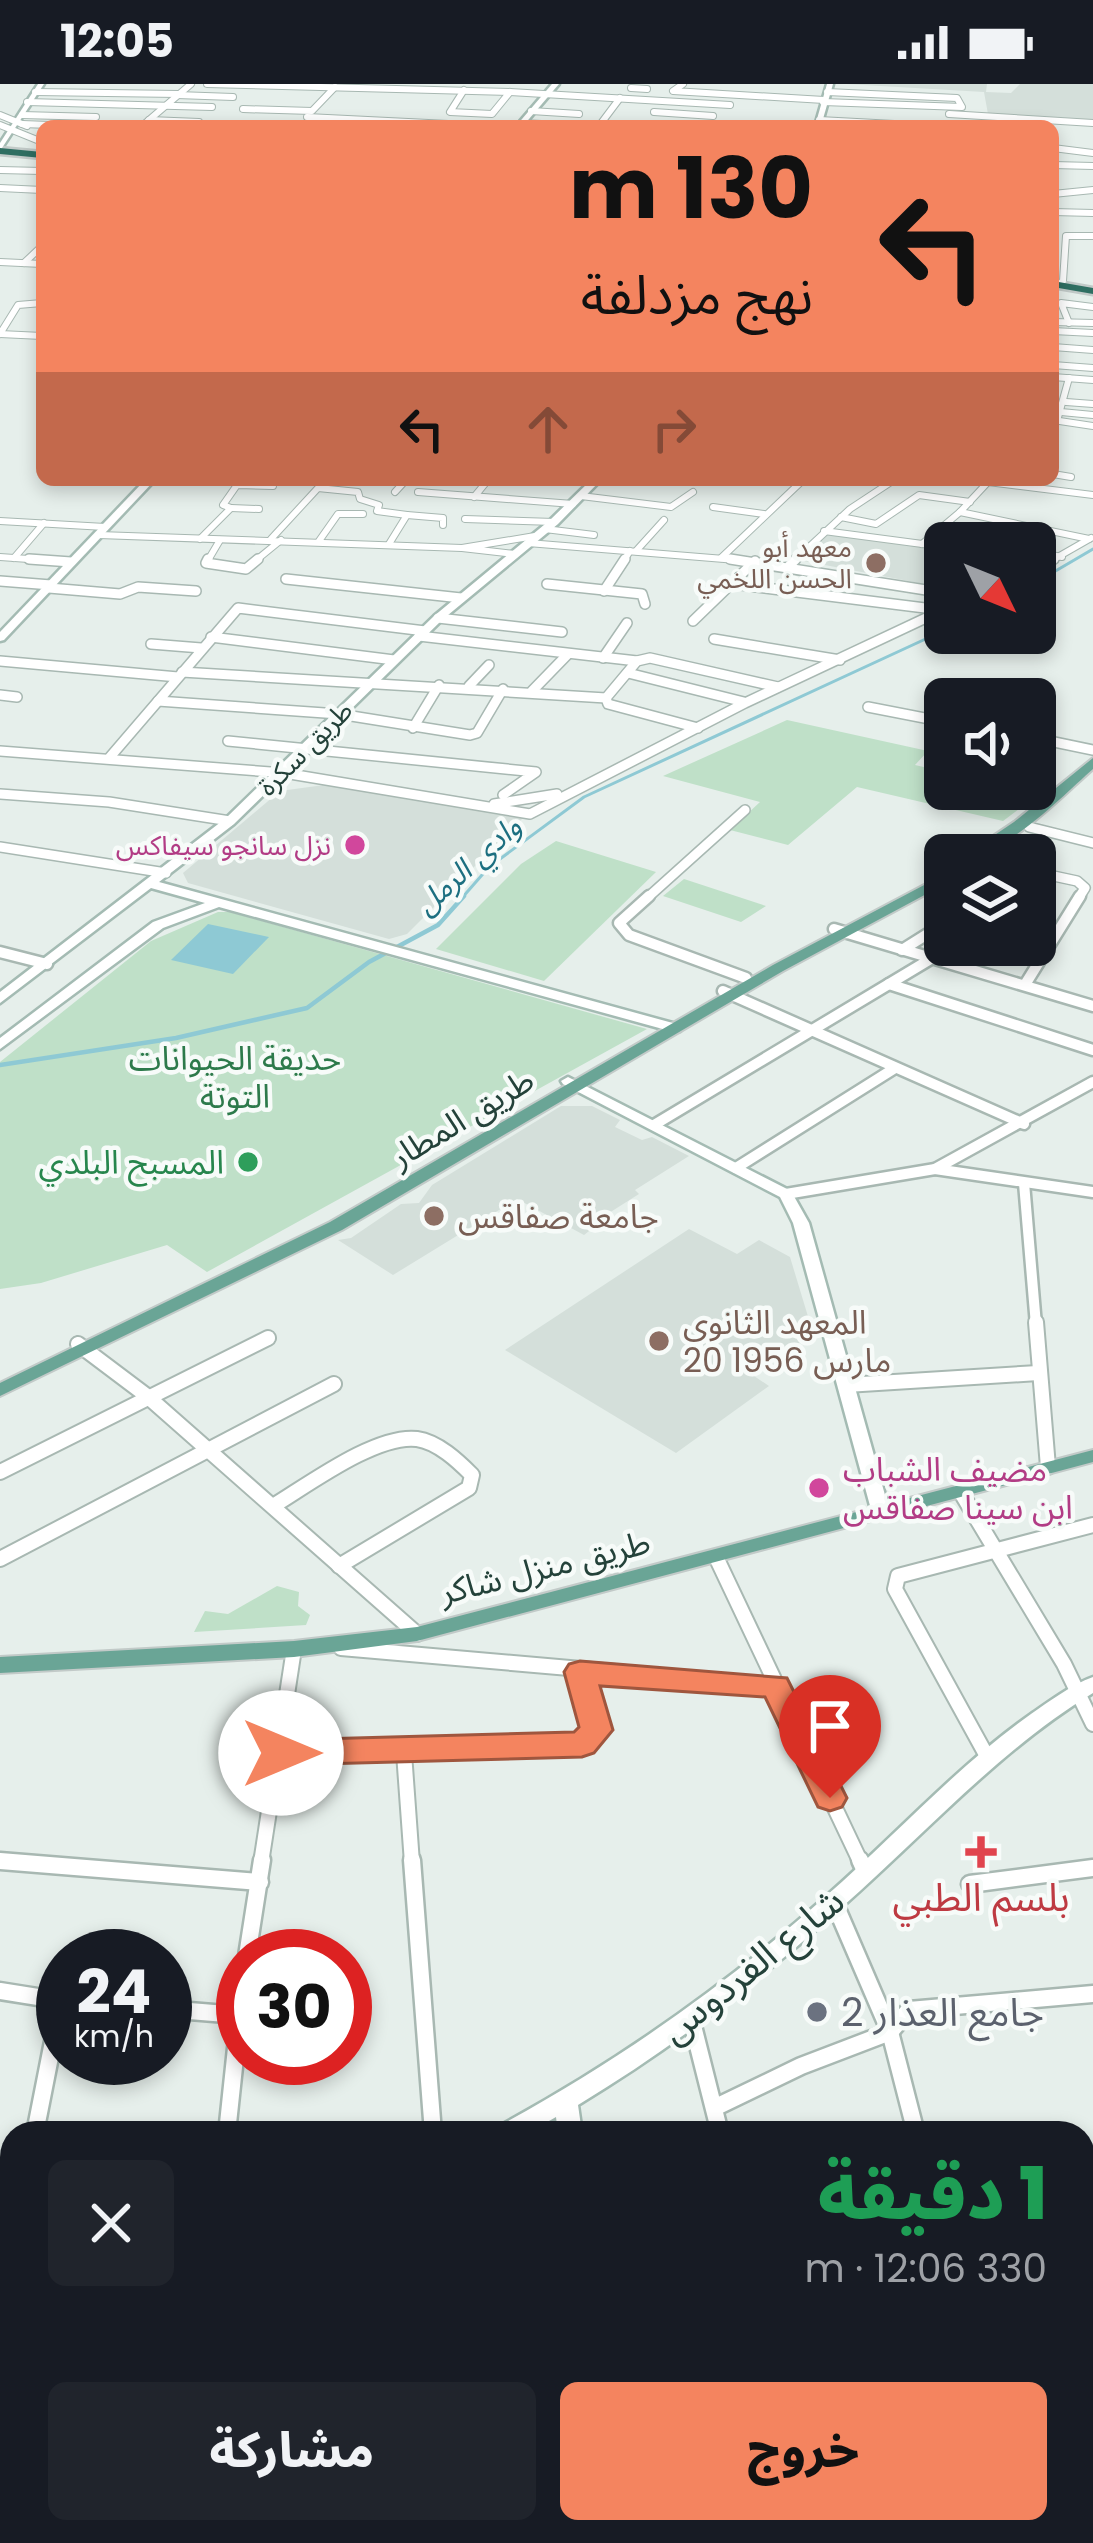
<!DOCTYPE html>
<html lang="ar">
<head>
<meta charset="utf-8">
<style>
	body { margin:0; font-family:Poppins,"Noto Sans Arabic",sans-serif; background:#20242c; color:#f1f3f6; direction:rtl; height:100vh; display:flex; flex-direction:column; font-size:45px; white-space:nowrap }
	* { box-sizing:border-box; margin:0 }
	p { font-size:39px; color:#9ea1a6 }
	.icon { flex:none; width:66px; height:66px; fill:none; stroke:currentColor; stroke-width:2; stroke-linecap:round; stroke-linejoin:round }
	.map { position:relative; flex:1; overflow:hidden; direction:ltr }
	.details { position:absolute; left:0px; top:2037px; width:1095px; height:423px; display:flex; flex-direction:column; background:#171b24; border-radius:36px 36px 0 0; box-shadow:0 6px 18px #0003; direction:rtl }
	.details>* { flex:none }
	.top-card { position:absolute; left:36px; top:36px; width:1023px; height:366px; border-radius:18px; box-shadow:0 6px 18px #0003; direction:rtl; background:#f4845f; color:#111; overflow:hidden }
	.needle { width:78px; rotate:133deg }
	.controls { position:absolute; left:924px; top:438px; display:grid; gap:24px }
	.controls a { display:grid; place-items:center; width:132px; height:132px; border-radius:18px; background:#171b24; box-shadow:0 6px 18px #0003; font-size:60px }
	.speed { position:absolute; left:36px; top:1845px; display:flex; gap:24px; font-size:60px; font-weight:700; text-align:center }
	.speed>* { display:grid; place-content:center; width:156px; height:156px; border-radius:50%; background:#171b24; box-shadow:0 6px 18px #0003; line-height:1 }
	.speed small { font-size:30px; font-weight:400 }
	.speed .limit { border:18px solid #d22; background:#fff; color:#111 }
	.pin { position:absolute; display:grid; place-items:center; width:102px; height:102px; color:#fff; margin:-123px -51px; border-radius:50% 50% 50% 0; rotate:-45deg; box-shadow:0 0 12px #0007 }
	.pin .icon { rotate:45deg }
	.me { position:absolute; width:132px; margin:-66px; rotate:90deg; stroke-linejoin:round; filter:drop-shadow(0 0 9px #0008) }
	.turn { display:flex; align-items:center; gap:42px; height:252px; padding:0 48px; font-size:54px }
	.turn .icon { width:156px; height:156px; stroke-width:2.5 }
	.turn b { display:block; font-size:84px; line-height:102px }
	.lanes { display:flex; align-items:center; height:114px; padding:0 48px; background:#0003; justify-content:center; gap:60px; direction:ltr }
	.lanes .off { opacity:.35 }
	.round { display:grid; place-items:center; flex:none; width:126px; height:126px; border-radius:18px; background:#20242c }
	.overview { display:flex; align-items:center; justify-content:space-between; height:204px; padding:0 48px }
	h1 { font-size:72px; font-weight:800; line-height:90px; color:#1e9e55 }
	.cta { display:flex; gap:24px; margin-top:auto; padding:24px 48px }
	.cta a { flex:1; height:138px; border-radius:18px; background:#f4845f; color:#111; font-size:48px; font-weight:800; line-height:138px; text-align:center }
	.cta a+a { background:#20242c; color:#f1f3f6 }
	.status { display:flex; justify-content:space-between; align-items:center; height:84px; padding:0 60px; background:#171b24; direction:ltr }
	.status svg { height:33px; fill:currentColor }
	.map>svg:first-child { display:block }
	.built { fill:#d4dfda }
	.green { fill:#bfe0c8 }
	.water { fill:#8ec9d4 }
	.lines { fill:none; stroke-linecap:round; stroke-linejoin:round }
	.stream-far1 { stroke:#8ec9d4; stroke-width:3 }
	.stream { stroke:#8ec9d4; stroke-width:4.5 }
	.street-far4-casing { stroke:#a8b8b2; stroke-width:8 }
	.street-far3-casing { stroke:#a8b8b2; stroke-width:12 }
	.street-far2-casing { stroke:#a8b8b2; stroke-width:15 }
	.street-far1-casing { stroke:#a8b8b2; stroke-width:18 }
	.street-casing { stroke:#a8b8b2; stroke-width:21 }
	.secondary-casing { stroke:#a4bbb3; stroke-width:5 }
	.primary-casing { stroke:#c2cac8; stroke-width:4 }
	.highway-casing { stroke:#c2cac8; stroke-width:5 }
	.street-far4 { stroke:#fff; stroke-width:6 }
	.street-far3 { stroke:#fff; stroke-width:9 }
	.street-far2 { stroke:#fff; stroke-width:10 }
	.street-far1 { stroke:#fff; stroke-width:14 }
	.street { stroke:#fff; stroke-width:16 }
	.secondary { fill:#fff; fill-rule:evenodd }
	.primary { fill:#6aa596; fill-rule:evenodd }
	.highway { fill:#2f6f62; fill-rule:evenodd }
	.route { fill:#f4845f; stroke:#9f563e; stroke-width:3 }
	.education-dot { fill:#8d6e63; stroke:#f7fbf9; stroke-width:4.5 }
	.hotel-dot { fill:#d1479c; stroke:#f7fbf9; stroke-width:4.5 }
	.leisure-dot { fill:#2e9e5b; stroke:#f7fbf9; stroke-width:4.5 }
	.health-dot { fill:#e0444e; stroke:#f7fbf9; stroke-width:4.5 }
	.worship-dot { fill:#6b7280; stroke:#f7fbf9; stroke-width:4.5 }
	.labels { text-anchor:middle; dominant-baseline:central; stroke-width:9; stroke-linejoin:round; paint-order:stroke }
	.far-education-label { font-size:27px; fill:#785e54; stroke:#f7fbf9; text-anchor:end }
	.far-street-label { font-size:27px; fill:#24423a; stroke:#f7fbf9 }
	.far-hotel-label { font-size:27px; fill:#b23c85; stroke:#f7fbf9; text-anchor:end }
	.far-water-label { font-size:30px; font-style:italic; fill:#1c6f80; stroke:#f7fbf9 }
	.park-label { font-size:33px; fill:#2d7a4b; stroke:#f7fbf9 }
	.street-label { font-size:33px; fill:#24423a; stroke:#f7fbf9 }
	.leisure-label { font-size:33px; fill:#27864d; stroke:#f7fbf9; text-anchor:end }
	.education-label { font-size:33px; fill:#785e54; stroke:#f7fbf9; text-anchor:start }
	.hotel-label { font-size:33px; fill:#b23c85; stroke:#f7fbf9; text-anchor:start }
	.near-health-label { font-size:39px; fill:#be3a42; stroke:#f7fbf9 }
	.near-street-label { font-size:39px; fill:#24423a; stroke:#f7fbf9 }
	.near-worship-label { font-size:39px; fill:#5b616d; stroke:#f7fbf9; text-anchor:start }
</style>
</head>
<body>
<div class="status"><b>12:05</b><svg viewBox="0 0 49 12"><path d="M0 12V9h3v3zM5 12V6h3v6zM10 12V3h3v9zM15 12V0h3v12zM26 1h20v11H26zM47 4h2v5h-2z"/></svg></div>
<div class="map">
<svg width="1093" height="2459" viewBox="0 0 1093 2459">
	<rect width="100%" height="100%" fill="#e6efeb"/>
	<g class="built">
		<path d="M846,0H987L986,8L1011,9L1020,0H1093V37L988,30L984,8Z"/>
		<path d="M833,450L945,464V504L804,477L802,473L823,453Z"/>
		<path d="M324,701L523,734L407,850L389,855L188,799L183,789L280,707Z"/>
		<path d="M561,1022H592L620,1036L615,1043L642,1056L652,1053L689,1072L635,1106L639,1110L590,1141L593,1144L584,1151L517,1115L393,1191L338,1156L351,1154L401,1120L419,1119L432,1101Z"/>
		<path d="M689,1145L737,1170L759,1156L790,1173L813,1249L754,1292L769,1302L676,1369L505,1266Z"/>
		<path d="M0,2383L7,2390L12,2387V2448H78V2459H0Z"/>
		<path d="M107,2448H621L622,2459H107Z"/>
	</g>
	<g class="green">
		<path d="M787,636L928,667L915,681L945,688V705L1039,710L1003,737L857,703L788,761L730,746L760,718L663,692Z"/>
		<path d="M556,757L656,788L544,897L436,865L521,780Z"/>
		<path d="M684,795L766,822L741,838L663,812Z"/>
		<path d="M218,828H230L647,945L207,1188L167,1161L41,1199L0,1205V978L151,857Z"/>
		<path d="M277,1502L299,1508L298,1522L310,1531L306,1541L194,1548L205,1527L228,1530Z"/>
	</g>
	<path class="water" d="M208,840L269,853L233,890L171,876Z"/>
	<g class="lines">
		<g class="stream-far1">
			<path d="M1035,499L1093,465"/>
			<path d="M461,815L489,783L584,713L945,546"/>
		</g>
		<path class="stream" d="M0,981L176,954L307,924L369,878L438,841L464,812"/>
		<defs>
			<g id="street-far4">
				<path d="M207,0L510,8L730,21"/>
				<path d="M683,0L673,7L824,16"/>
				<path d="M631,4L647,5"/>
				<path d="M464,6L450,28L492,30L510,8"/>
				<path d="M35,8L179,10"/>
				<path d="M177,11L233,13"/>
				<path d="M27,18L212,23"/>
				<path d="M823,18L962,23L957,14L827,8"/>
				<path d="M243,25L312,27L335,3"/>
				<path d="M531,27L579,30"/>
				<path d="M654,28L713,32"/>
				<path d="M949,30L1093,39"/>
				<path d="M0,31L27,42"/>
				<path d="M22,31L96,33"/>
				<path d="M307,33L489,42"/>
				<path d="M149,36L199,38L195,42"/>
				<path d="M819,36L932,42"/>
				<path d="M522,39L581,42"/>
				<path d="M22,40L77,42"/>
				<path d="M0,41L42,58"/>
				<path d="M142,42L191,0"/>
				<path d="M599,42L620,14"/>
				<path d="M1053,64L1093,69"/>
				<path d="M1053,81L1093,82"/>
				<path d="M0,86L42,87"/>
				<path d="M0,104L42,106"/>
				<path d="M1053,110L1093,106"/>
				<path d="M1053,128L1093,129"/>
				<path d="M0,178L42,180"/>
				<path d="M24,179L42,162"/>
				<path d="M1058,201L1063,197L1066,152H1093"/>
				<path d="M1053,238L1093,239"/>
				<path d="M1069,239L1061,219L1093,223"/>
				<path d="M1053,247L1093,249"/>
				<path d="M0,250L18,221L42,219"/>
				<path d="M0,250L42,252"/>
				<path d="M1053,263L1093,266"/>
				<path d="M1053,281L1093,284"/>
				<path d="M1053,293L1093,296"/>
				<path d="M1066,318L1093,320"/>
				<path d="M1061,328L1093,331"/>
				<path d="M1053,336L1093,342"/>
				<path d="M1057,337L1069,294"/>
				<path d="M1053,390L1071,393"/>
				<path d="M972,396L1093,411"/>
				<path d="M988,398L960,428L1089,455"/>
				<path d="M395,408L406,396"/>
				<path d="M418,408L573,420"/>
				<path d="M581,412L671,423L693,408"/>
				<path d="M474,413L488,396"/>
				<path d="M713,423L764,430"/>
				<path d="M231,424L259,425"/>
				<path d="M841,433L876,440L919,411L970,418"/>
				<path d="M465,435L554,438"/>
				<path d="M0,437L105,443"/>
				<path d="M545,445L594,451"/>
				<path d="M824,447L945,463"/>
				<path d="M99,451L462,464"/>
				<path d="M200,455L231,424L223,421L237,401L273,402"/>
				<path d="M271,455L318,404L358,408L360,415L379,421L377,427L407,431"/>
				<path d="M319,457L338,430H363"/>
				<path d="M979,457L988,459"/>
				<path d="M528,459L761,478"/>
				<path d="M389,460L407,431L443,434V441"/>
				<path d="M922,460L960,428"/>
				<path d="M636,467L664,436"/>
				<path d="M1035,468L1062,473"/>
				<path d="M515,470L462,464L535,452"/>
				<path d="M0,473L71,478"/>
				<path d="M14,474L44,439"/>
				<path d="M721,474L803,396"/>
				<path d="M207,478L220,456"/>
				<path d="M254,478L281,456"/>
				<path d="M623,478L630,467"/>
				<path d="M793,478L850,425L894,396"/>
				<path d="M1049,478L1091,454"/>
			</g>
			<g id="street-far3">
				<path d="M29,475L71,478"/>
				<path d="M208,475L206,479L246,485L258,475"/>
				<path d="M730,475L945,509"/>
				<path d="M789,482L796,475"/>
				<path d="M1035,486L1054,475"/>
				<path d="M286,495L461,514"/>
				<path d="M0,497L51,501"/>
				<path d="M547,500L642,510L645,520"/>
				<path d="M733,500L941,526"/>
				<path d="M49,504L120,510L138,503L196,507"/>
				<path d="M604,507L625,475"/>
				<path d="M438,534L562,548"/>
				<path d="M693,537L755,477"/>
				<path d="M419,552L637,577"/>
				<path d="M211,553L394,576"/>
				<path d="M714,555L840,576"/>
				<path d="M151,560L201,564"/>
				<path d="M603,574L627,539"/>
				<path d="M0,577L178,593"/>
				<path d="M182,588L606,614"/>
				<path d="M628,589L744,618"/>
				<path d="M469,602L489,581"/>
				<path d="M532,607L568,570"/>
				<path d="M0,611L17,613"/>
				<path d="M158,617L339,630L470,651L477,649L503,605"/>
				<path d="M868,623L945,638"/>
				<path d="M413,644L439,601"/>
				<path d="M698,644L608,620L606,614L637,577L650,574L778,603"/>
				<path d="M1035,654L1093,666"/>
				<path d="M228,657L536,688L503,711"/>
				<path d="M0,667L284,689L530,730L745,619L945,525"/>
				<path d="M110,673L238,524L425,547"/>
				<path d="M0,710L109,718L230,737"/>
				<path d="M494,720L557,710"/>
				<path d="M1029,743L1093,759"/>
				<path d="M0,763L166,789"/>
				<path d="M1035,788L1077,797L1085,804L1078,815"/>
				<path d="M646,815L745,726"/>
			</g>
			<g id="street-far2">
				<path d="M649,812L619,839L629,851L746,894"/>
				<path d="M834,845L1093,922"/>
				<path d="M902,866L945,839"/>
				<path d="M0,868L47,880"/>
				<path d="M1026,899L1080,812"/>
				<path d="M889,900L1093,966"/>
				<path d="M723,907L1024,1040"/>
				<path d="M654,1041L929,876"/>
				<path d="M736,1084L895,984"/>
				<path d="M935,1085L1093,1108"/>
				<path d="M1024,1099L1036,1241"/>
				<path d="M786,1110L935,1085L1093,998"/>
			</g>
			<g id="street-far1">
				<path d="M1036,1238L1048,1383"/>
				<path d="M78,1260L147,1312L417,1550"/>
				<path d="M846,1301L1038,1289"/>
				<path d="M0,1388L268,1254"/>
				<path d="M960,1407L1064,1580L1093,1640"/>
				<path d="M273,1422C308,1401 376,1350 417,1355C438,1358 458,1377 472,1391L469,1404L339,1482"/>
				<path d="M716,1473L861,1779"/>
				<path d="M0,1475L334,1300"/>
				<path d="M341,1564L775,1602"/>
				<path d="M281,1669L582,1660L596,1646L580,1588"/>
				<path d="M404,1669L412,1779"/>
				<path d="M989,1676L895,1505L898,1492L1093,1441"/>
				<path d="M0,1777L27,1779"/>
				<path d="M261,1779L294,1565"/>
			</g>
			<g id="street">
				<path d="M412,1776L433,2049"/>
				<path d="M860,1776L866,1789"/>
				<path d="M0,1777L260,1798"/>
				<path d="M970,1800L1093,1784"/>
				<path d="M834,1818L890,1948L916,2049"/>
				<path d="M247,1872L262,1776"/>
				<path d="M0,1907L63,1917"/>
				<path d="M165,1925L238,1931"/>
				<path d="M691,1934L720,2049"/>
				<path d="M716,2023L801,1982L890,1948L909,1926L1093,1910"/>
				<path d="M35,2049L61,1917"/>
				<path d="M227,2049L243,1898"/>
				<path d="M1083,2077L1093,2076"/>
				<path d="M1083,2203L1093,2202"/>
				<path d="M0,2227L12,2167"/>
				<path d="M995,2448L997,2459"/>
			</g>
			<g id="secondary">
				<path d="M38,0H44L0,67V59Z"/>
				<path d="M552,0H559L523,42H516Z"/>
				<path d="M827,0H833L821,42H815Z"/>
				<path d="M145,396H155L4,556L0,557V548Z"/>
				<path d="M591,396H601L558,440L442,536L234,740L159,798L680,941L682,944L680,947H670L219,823L163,844L0,965V954L153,838L205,819L151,804L0,919V908L226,734L434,532L550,436Z"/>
				<path d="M568,993L791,1107L809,1139L890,1429L887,1433H875L872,1429L793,1139L780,1113L563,1000L561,997Z"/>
				<path d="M1093,1593V1609C998,1667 925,1750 842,1823C760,1897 672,1964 578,2021L582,2049H558L556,2033L528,2049H495L499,2042C617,1978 726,1901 826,1812C895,1752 956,1683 1031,1630C1050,1617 1071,1601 1093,1593Z"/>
				<path d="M12,2307V2333L0,2338V2312Z"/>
				<path d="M628,2448H654L656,2459H630Z"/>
			</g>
			<g id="primary">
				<path d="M1093,674V685C1062,712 1007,771 965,771L1014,738Z"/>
				<path d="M945,790V800L783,887L342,1146L0,1312V1299L330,1138L773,881Z"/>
				<path d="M1093,1366V1378L417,1557L294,1573L0,1589V1573L294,1557L417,1543Z"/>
			</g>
			<g id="highway">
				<path d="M0,64L42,68V74L0,70Z"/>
				<path d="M1053,197L1093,204V210L1053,203Z"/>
			</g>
		</defs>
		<use href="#street-far4" class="street-far4-casing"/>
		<use href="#street-far3" class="street-far3-casing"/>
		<use href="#street-far2" class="street-far2-casing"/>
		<use href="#street-far1" class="street-far1-casing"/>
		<use href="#street" class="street-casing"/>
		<use href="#secondary" class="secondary-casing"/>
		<use href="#primary" class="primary-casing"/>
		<use href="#highway" class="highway-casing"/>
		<use href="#street-far4" class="street-far4"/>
		<use href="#street-far3" class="street-far3"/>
		<use href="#street-far2" class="street-far2"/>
		<use href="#street-far1" class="street-far1"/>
		<use href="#street" class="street"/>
		<use href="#secondary" class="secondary"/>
		<use href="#primary" class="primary"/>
		<use href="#highway" class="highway"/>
	</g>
	<path class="route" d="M580,1577L787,1594L847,1714L842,1723L830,1727L818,1723L765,1613L600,1602L613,1646L594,1669L582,1673L281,1681L269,1678L264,1669L269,1660L281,1656L574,1648L579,1643L564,1588L569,1580Z"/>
	<g class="education-dot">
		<circle cx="876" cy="479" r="12"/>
		<circle cx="434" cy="1132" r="12"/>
		<circle cx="659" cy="1257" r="12"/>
	</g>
	<g class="hotel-dot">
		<circle cx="355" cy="761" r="12"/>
		<circle cx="819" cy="1404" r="12"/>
	</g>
	<circle class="leisure-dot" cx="248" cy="1078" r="12"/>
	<path class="health-dot" d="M975 1750h12v12h12v12h-12v12h-12v-12h-12v-12h12z"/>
	<circle class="worship-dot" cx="817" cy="1928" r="12"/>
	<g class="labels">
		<g class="far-education-label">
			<text x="852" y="463">معهد أبو<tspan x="852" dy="31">الحسن اللخمي</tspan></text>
		</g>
		<g class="far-street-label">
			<text transform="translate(305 664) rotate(-45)">طريق سكرة</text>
		</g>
		<g class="far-hotel-label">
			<text x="331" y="761">نزل سانجو سيفاكس</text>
		</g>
		<g class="far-water-label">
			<text transform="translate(468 781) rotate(-42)">وادي الرمل</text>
		</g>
		<g class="park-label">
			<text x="235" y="974">حديقة الحيوانات<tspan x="235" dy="38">التوتة</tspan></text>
		</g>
		<g class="street-label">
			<text transform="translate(462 1034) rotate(-31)">طريق المطار</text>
			<text transform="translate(545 1483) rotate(-14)">طريق منزل شاكر</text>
		</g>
		<g class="leisure-label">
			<text x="224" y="1078">المسبح البلدي</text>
		</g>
		<g class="education-label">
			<text x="458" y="1132">جامعة صفاقس</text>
			<text x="683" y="1238">المعهد الثانوي<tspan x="683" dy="38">20 مارس 1956</tspan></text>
		</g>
		<g class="hotel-label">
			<text x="843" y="1385">مضيف الشباب<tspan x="843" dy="38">ابن سينا صفاقس</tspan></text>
		</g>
		<g class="near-health-label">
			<text x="981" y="1813">بلسم الطبي</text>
		</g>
		<g class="near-street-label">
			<text transform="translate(752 1881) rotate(-39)">شارع الفردوس</text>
		</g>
		<g class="near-worship-label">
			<text x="841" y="1928">جامع العذار 2</text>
		</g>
	</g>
</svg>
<div class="controls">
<a><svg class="needle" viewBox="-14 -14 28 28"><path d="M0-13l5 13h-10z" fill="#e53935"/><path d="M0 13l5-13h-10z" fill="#9ea1a6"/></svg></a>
<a><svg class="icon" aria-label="sound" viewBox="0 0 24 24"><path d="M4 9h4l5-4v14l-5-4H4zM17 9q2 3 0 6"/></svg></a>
<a><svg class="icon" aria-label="layers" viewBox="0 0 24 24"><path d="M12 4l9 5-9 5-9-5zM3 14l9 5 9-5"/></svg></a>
</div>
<div class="speed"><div>24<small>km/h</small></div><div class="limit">30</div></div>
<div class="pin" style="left:830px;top:1714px;background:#d93025"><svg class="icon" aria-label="arrive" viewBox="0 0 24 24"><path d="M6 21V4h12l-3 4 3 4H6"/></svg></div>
<svg class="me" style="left:281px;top:1669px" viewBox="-20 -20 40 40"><circle r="19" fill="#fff"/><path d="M0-13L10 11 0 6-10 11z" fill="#f4845f"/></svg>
<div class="top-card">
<div class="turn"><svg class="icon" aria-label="left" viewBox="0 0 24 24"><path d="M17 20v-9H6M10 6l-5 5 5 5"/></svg><div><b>130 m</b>نهج مزدلفة</div></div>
<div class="lanes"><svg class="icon" aria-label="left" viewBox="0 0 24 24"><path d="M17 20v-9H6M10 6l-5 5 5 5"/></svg><svg class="icon off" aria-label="ahead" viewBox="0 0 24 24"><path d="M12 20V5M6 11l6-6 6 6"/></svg><svg class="icon off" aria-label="right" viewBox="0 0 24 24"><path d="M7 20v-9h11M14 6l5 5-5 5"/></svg></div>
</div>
<section class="details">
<div class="overview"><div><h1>1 دقيقة</h1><p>330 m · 12:06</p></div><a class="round"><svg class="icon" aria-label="close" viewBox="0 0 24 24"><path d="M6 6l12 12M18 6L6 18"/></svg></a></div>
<div class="cta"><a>خروج</a><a>مشاركة</a></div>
</section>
</div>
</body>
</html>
